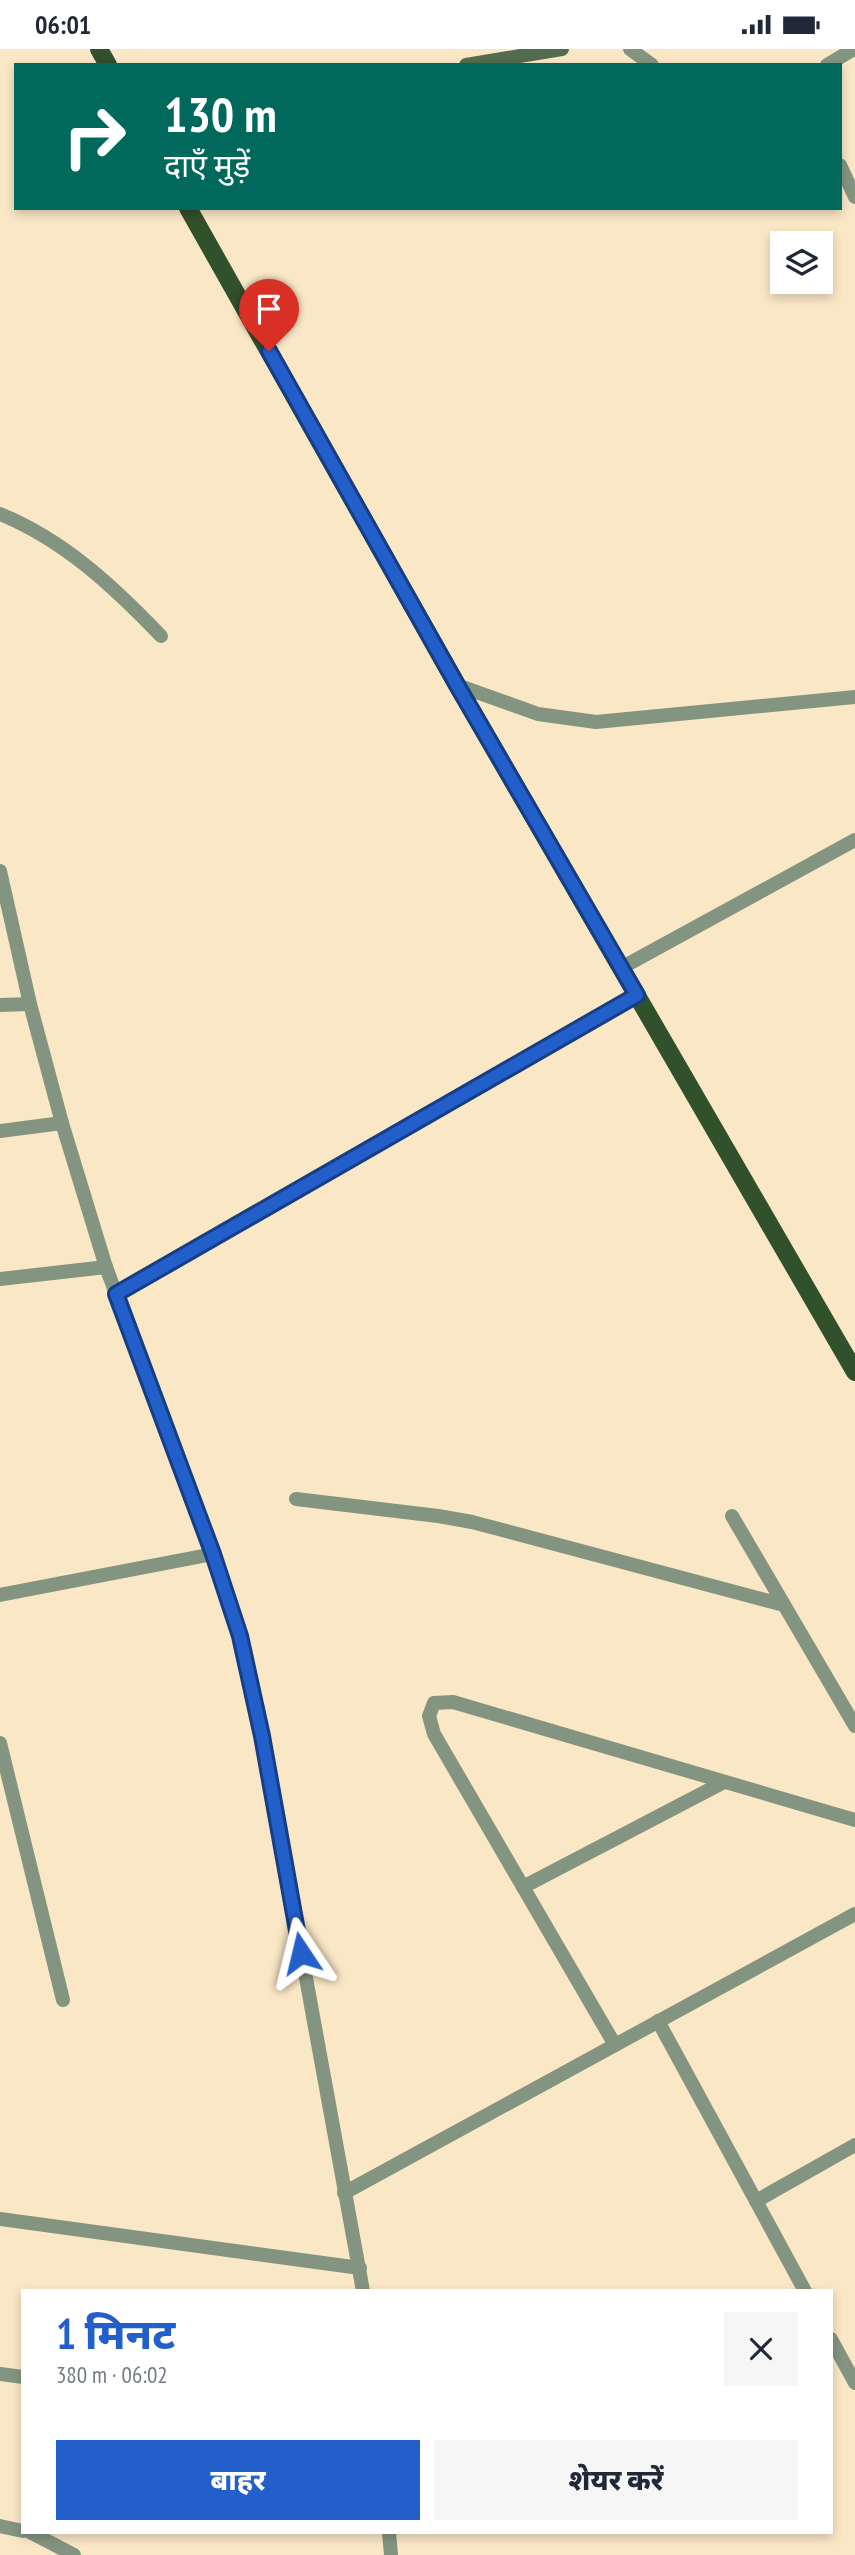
<!DOCTYPE html>
<html lang="hi">
<head>
<meta charset="utf-8">
<style>
	body { margin:0; font-family:"PT Sans Narrow","Noto Sans Devanagari",sans-serif; background:#f6f6f7; color:#1f2937; height:100vh; display:flex; flex-direction:column; font-size:26px; white-space:nowrap }
	* { box-sizing:border-box; margin:0 }
	p { font-size:23px; color:#747a83 }
	.icon { flex:none; width:38px; height:38px; fill:none; stroke:currentColor; stroke-width:2; stroke-linecap:round; stroke-linejoin:round }
	.map { position:relative; flex:1; overflow:hidden }
	.details { position:absolute; left:21px; top:2240px; width:812px; height:245px; display:flex; flex-direction:column; background:#fff; border-radius:0px; box-shadow:0 4px 10px #0003 }
	.details>* { flex:none }
	.banner { position:absolute; left:14px; top:14px; width:828px; height:147px; border-radius:0px; box-shadow:0 4px 10px #0003; background:#00695c; color:#fff; overflow:hidden }
	.controls { position:absolute; left:770px; top:182px; display:grid; gap:14px }
	.controls a { display:grid; place-items:center; width:63px; height:63px; border-radius:0px; background:#fff; box-shadow:0 4px 10px #0003; font-size:35px }
	.pin { position:absolute; display:grid; place-items:center; width:60px; height:60px; color:#fff; margin:-72px -30px; border-radius:50% 50% 50% 0; rotate:-45deg; box-shadow:0 0 7px #0007 }
	.pin .icon { rotate:45deg }
	.me { position:absolute; width:77px; margin:-38px; rotate:350deg; stroke-linejoin:round; filter:drop-shadow(0 0 5px #0008) }
	.turn { display:flex; align-items:center; gap:24px; height:147px; padding:0 35px; font-size:32px }
	.turn .icon { width:91px; height:91px; stroke-width:2.5 }
	.turn b { display:block; font-size:49px; line-height:60px }
	.round { display:grid; place-items:center; flex:none; width:74px; height:74px; border-radius:0px; background:#f6f6f7 }
	.head { display:flex; align-items:center; justify-content:space-between; height:119px; padding:0 35px }
	h1 { font-size:42px; font-weight:800; line-height:52px; color:#225fcb }
	.cta { display:flex; gap:14px; margin-top:auto; padding:14px 35px }
	.cta a { flex:1; height:80px; border-radius:0px; background:#225fcb; color:#fff; font-size:28px; font-weight:800; line-height:80px; text-align:center }
	.cta a+a { background:#f6f6f7; color:#1f2937 }
	.status { display:flex; justify-content:space-between; align-items:center; height:49px; padding:0 35px; background:#fff; direction:ltr }
	.status svg { height:19px; fill:currentColor }
	.map>svg:first-child { display:block }
	.lines { fill:none; stroke-linecap:round; stroke-linejoin:round }
	.lane { stroke:#839580; stroke-width:14 }
	.street { stroke:#839580; stroke-width:14 }
	.secondary { stroke:#536c4f; stroke-width:14 }
	.primary { stroke:#31502c; stroke-width:18 }
	.route-casing { stroke:#163e84; stroke-width:18 }
	.route { stroke:#225fcb; stroke-width:12 }
</style>
</head>
<body>
<div class="status"><b>06:01</b><svg viewBox="0 0 49 12"><path d="M0 12V9h3v3zM5 12V6h3v6zM10 12V3h3v9zM15 12V0h3v12zM26 1h20v11H26zM47 4h2v5h-2z"/></svg></div>
<div class="map">
<svg width="855" height="2506" viewBox="0 0 855 2506">
	<rect width="100%" height="100%" fill="#fae7c6"/>
	<g class="lines">
		<path class="lane" d="M621,919L855,791"/>
		<g class="street">
			<path d="M630,0L652,16"/>
			<path d="M827,16L854,0"/>
			<path d="M840,116L855,148"/>
			<path d="M0,465C64,491 114,538 161,587"/>
			<path d="M457,636L538,665L596,673L855,648"/>
			<path d="M0,822L30,955L62,1074L106,1218L213,1505L240,1587L262,1687L363,2242"/>
			<path d="M0,956L30,955"/>
			<path d="M0,1082L62,1074"/>
			<path d="M0,1230L106,1218"/>
			<path d="M116,1245L637,946"/>
			<path d="M296,1450L438,1467L472,1473L784,1556"/>
			<path d="M732,1467L855,1677"/>
			<path d="M0,1546L213,1505"/>
			<path d="M0,1694L63,1951"/>
			<path d="M523,1838L724,1733"/>
			<path d="M658,1972L805,2242"/>
			<path d="M615,1996L434,1685L429,1667L434,1654L453,1653L855,1771"/>
			<path d="M344,2144L855,1865"/>
			<path d="M756,2152L855,2096"/>
			<path d="M0,2170L360,2219"/>
			<path d="M831,2290L855,2334"/>
			<path d="M0,2325L23,2328"/>
			<path d="M0,2477L23,2482"/>
			<path d="M30,2483L74,2506"/>
			<path d="M389,2483L391,2506"/>
		</g>
		<path class="secondary" d="M466,16L562,0"/>
		<g class="primary">
			<path d="M99,0L108,16"/>
			<path d="M188,159L457,636L855,1323"/>
		</g>
	</g>
	<g class="lines">
		<defs>
			<path id="route" d="M269,302L457,636L637,946L116,1245L213,1505L240,1587L262,1687L301,1904"/>
		</defs>
		<use href="#route" class="route-casing"/>
		<use href="#route" class="route"/>
	</g>
</svg>
<div class="controls">
<a><svg class="icon" aria-label="layers" viewBox="0 0 24 24"><path d="M12 4l9 5-9 5-9-5zM3 14l9 5 9-5"/></svg></a>
</div>
<div class="pin" style="left:269px;top:302px;background:#d93025"><svg class="icon" aria-label="arrive" viewBox="0 0 24 24"><path d="M6 21V4h12l-3 4 3 4H6"/></svg></div>
<svg class="me" style="left:301px;top:1904px" viewBox="-20 -20 40 40"><path d="M0-17L14 15 0 8-14 15z" fill="#225fcb" stroke="#fff" stroke-width="4"/></svg>
<div class="banner">
<div class="turn"><svg class="icon" aria-label="right" viewBox="0 0 24 24"><path d="M7 20v-9h11M14 6l5 5-5 5"/></svg><div><b>130 m</b>दाएँ मुड़ें</div></div>
</div>
<section class="details">
<div class="head"><div><h1>1 मिनट</h1><p>380 m · 06:02</p></div><a class="round"><svg class="icon" aria-label="close" viewBox="0 0 24 24"><path d="M6 6l12 12M18 6L6 18"/></svg></a></div>
<div class="cta"><a>बाहर</a><a>शेयर करें</a></div>
</section>
</div>
</body>
</html>
